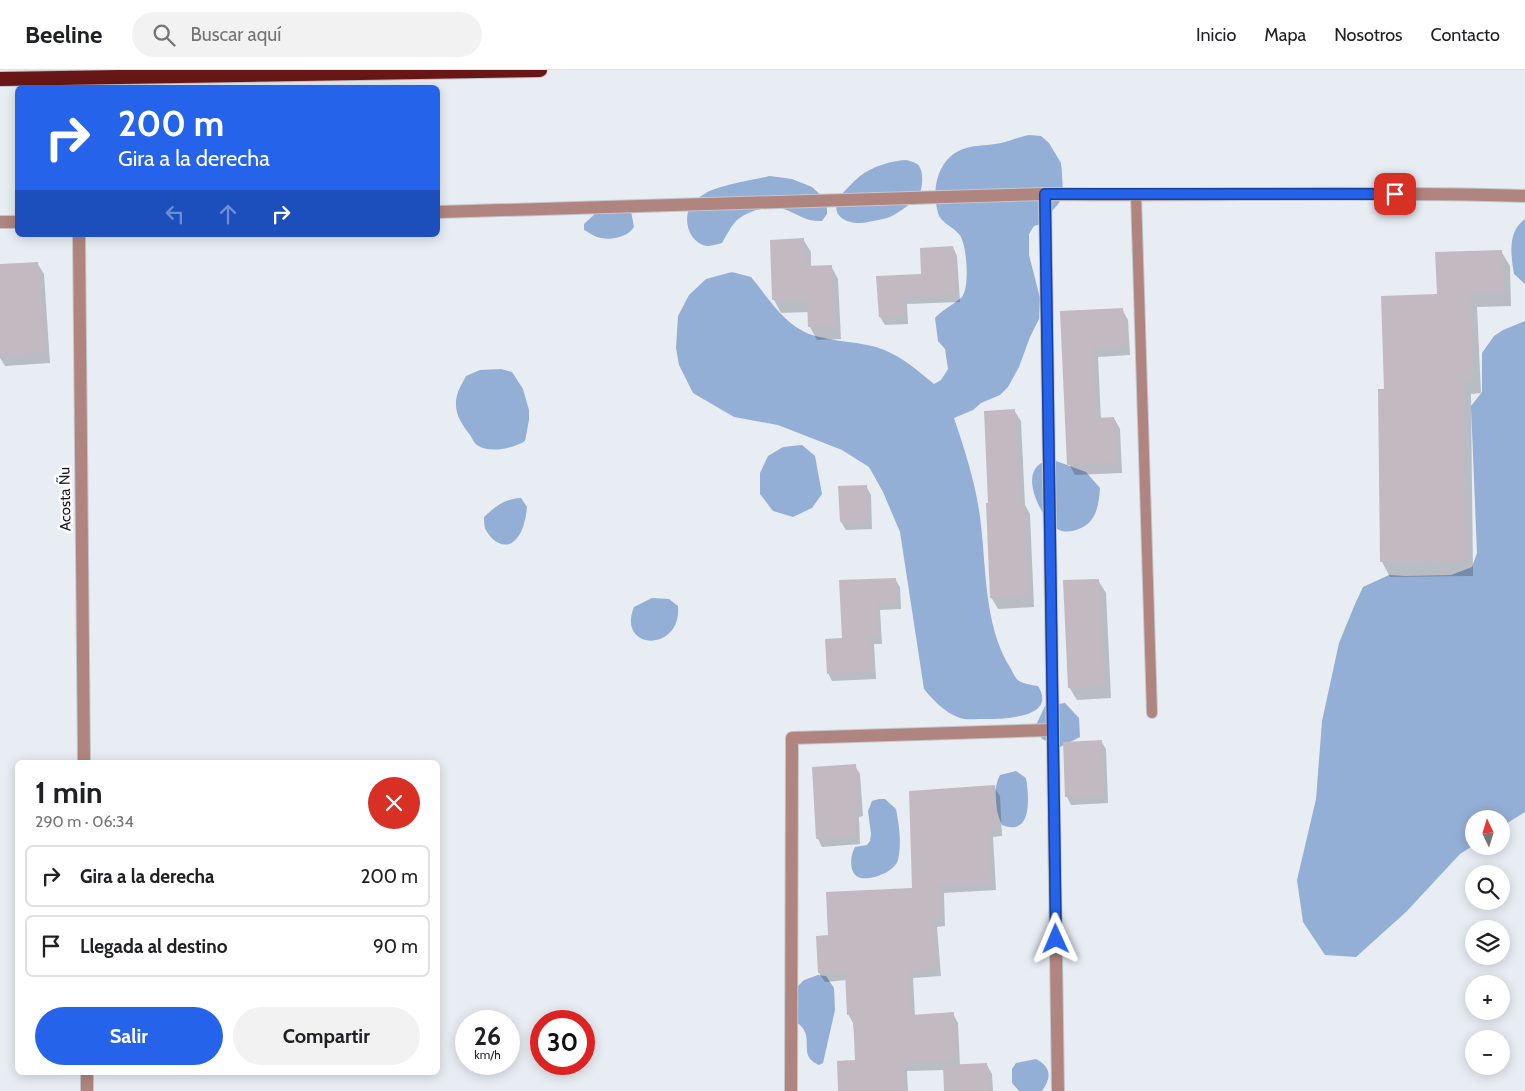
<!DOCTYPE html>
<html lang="es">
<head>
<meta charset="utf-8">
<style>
	body { margin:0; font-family:Cabin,sans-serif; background:#f2f2f2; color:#202124; height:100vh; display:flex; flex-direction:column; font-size:19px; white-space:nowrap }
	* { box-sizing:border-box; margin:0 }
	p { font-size:16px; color:#757577 }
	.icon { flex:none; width:28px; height:28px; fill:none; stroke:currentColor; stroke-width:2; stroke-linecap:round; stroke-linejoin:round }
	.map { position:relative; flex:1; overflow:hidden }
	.side { position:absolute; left:15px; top:690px; width:425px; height:315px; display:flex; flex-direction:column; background:#fff; border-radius:8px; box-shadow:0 2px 12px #0003 }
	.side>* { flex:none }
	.top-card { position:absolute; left:15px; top:15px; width:425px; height:152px; border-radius:8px; box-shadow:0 2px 12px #0003; background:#2563eb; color:#fff; overflow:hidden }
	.needle { width:32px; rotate:356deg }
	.fabs { position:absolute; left:1465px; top:740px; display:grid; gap:10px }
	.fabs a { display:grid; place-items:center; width:45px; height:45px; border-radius:50%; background:#fff; box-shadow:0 2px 12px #0003; font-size:25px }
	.speed { position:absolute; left:455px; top:940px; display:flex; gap:10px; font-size:25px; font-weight:700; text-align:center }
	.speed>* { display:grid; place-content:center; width:65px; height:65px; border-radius:50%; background:#fff; box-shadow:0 2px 12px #0003; line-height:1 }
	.speed small { font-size:12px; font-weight:400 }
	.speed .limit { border:8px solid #d22; background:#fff; color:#111 }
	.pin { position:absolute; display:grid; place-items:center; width:42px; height:42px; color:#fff; margin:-21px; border-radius:10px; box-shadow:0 2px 8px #0006 }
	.me { position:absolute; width:55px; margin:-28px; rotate:359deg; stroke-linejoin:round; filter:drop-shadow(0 0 4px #0008) }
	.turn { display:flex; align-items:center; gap:18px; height:105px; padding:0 20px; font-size:22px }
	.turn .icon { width:65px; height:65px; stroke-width:2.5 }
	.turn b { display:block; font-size:35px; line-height:42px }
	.lanes { display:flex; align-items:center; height:48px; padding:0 20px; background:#0003; justify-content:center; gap:25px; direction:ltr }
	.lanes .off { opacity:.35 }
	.round { display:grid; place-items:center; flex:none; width:52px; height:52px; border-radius:26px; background:#f2f2f2 }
	.head { display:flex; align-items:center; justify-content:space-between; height:85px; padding:0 20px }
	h1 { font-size:30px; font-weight:800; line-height:38px }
	.action { display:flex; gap:10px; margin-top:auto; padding:10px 20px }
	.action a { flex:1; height:58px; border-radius:30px; background:#2563eb; color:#fff; font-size:20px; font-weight:800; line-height:58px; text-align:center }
	.action a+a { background:#f2f2f2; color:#202124 }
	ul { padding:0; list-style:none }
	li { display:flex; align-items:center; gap:15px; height:62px; margin:0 10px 8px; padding:0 10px; border:2px solid #e0e0e0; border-radius:8px }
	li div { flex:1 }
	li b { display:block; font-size:19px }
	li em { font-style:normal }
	header { display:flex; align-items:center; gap:30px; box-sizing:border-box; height:70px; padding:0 25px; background:#fff; border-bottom:1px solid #e0e0e0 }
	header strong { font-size:24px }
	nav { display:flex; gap:28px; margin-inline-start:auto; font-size:18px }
	.search { width:350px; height:45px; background:#f2f2f2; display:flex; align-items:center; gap:12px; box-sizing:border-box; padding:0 18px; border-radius:28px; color:#757577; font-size:19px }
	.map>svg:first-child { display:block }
	.forest { fill:#94afd5 }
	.shadow { fill:#0003 }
	.building { fill:#c2bac0 }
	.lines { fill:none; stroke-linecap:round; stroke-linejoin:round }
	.service-casing { stroke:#c3c7cd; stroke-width:12 }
	.minor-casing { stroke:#c3c7cd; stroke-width:14 }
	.trunk-casing { stroke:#c3c7cd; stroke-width:16 }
	.service { stroke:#b0857f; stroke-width:10 }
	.minor { stroke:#b0857f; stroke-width:12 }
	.trunk { stroke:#691716; stroke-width:14 }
	.route-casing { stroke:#184099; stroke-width:12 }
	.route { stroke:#2563eb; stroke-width:9 }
	.labels { text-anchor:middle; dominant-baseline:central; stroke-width:5; stroke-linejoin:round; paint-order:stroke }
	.street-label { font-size:15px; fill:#191a1d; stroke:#fff }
</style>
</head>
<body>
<header>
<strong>Beeline</strong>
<div class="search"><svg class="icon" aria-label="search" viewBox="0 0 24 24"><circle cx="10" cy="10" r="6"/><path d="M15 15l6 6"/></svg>Buscar aquí</div>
<nav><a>Inicio</a><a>Mapa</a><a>Nosotros</a><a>Contacto</a></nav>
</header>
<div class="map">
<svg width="1525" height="1021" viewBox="0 0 1525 1021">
	<rect width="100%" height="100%" fill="#e8edf4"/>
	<g class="forest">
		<path d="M1030,65L1041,66L1049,73L1061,93L1062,103L1063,124L1059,133L1041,154L1034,156L1029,164V185L1040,228L1039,249L1030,267L1019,297L1008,317L1000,325L981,333L973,340L954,348C964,378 974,408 979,440C987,490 982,554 1011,599C1013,603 1015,608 1019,611C1025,614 1031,615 1038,616C1059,650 997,649 979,649C973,649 965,650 960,648C944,642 934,631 924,619L900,462L883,422L869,397L842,380L778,355L734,347L693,323L679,295L676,278L678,246L689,225L706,209L732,202L751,207C766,225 780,248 801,260C819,271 855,271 876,277C899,284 916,299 934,314L941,310L948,299L945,279L938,271L935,248C943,239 956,233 962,227C970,217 967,173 959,164C952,156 941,153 938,143C931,119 938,88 963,79C977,74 991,76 1005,72C1013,70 1021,66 1030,65Z"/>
		<path d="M906,90C910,91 914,92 917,94C924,99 923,115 920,123C916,130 904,139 897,143C889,149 878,150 868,152C853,156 828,149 839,128C842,123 855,110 860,106C873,96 891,91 906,90Z"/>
		<path d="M770,106L792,109L812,117L827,131V144L822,151C809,152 800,146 789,141C773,134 750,139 737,150C731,156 726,166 722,173C717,174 711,176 707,176C689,173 682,149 691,135C694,131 701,126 706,123C716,116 756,109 770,106Z"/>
		<path d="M630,136L634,157C627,168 609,171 597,167C592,165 587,161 584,160V154L596,143Z"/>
		<path d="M1525,149V214L1514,204C1511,185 1507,162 1525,149Z"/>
		<path d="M1525,251V742L1501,757V749H1474V775L1460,784L1406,842L1356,887L1325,885L1303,852L1297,810L1316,729L1322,651L1339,573L1355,534L1363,517L1389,505L1405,506L1451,505L1472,497L1477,483L1471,336L1482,322V283L1494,266L1503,260Z"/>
		<path d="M501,299L512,302L523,319L529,340V350L525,371C514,378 489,384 477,375C474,373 472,368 470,365C462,354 455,345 456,331C457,321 462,314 466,306L480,300Z"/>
		<path d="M802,375L815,386L822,424L812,438L793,447L773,441L760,424V403L768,386L783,377Z"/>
		<path d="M1056,391L1086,402L1100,418C1099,433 1097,451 1081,458C1075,461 1066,463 1059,460C1042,451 1017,402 1044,392C1047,391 1052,391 1056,391Z"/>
		<path d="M521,428L527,437C526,448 523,465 513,472C502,480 489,468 485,458C484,455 484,450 484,447C496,436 504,429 521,428Z"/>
		<path d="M652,528L669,529L678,536C682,583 616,581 634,537Z"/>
		<path d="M1065,633L1079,648L1080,667L1060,677L1042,669L1036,655L1045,636Z"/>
		<path d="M1016,701L1026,708C1029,726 1033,767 1002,755C995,740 992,720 1000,705Z"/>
		<path d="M879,729H885L896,739C899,755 902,774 898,790C894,802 873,810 861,808C848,805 850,786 855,777L867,775L870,771L871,764L868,741L872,731Z"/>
		<path d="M818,905L826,906L834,918L835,940L823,993L819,995C795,985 818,966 796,952V918L804,910Z"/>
		<path d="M1036,989C1051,997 1052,1007 1042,1021H1019L1012,1013V999L1016,993Z"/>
	</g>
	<g class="shadow">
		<path d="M803,169L811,182V197L831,196L838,209L841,269L817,270L810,257L809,242L781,243L774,230L771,171Z"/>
		<path d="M953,177L957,186L960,232L907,234L908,254L885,255L880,247Z"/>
		<path d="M1501,181L1510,196L1511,236L1477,237L1481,323L1471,324L1473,506L1390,507L1382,492L1380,320H1386L1438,225Z"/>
		<path d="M37,193L44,204L50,293L5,296L0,288V196Z"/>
		<path d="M1122,239L1128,250L1130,285L1098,287L1101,349L1114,348L1120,359L1122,403L1075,405L1069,394L1062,242Z"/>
		<path d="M1014,340L1021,351L1025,435L1030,444L1034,537L998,539L991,527L990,434Z"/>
		<path d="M866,416L871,425L872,459L846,460L841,452L840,417Z"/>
		<path d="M895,509L900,517L901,539L880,540L882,574H874L876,609L832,611L828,603L844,570Z"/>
		<path d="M1098,510L1106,523L1111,628L1077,630L1069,617Z"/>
		<path d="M1101,671L1106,679L1108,733L1071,735L1067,727Z"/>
		<path d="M855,696L860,704L863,746L859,747L860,774L822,777L818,769Z"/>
		<path d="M994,717L1000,726L1002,766L993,767L996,820L944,823L945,856L937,857L941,906L913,908L915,946L953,944L958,953L960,996L987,995L992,1004L993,1021H946L945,1000L907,1001L908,1021H840L857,992L853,953L848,944L847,910L825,912L819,903L829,867L913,819Z"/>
	</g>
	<g class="building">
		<path d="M804,168L805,196L832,195L835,256L808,257L807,229L772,230L770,170Z"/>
		<path d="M953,176L955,224L903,226L904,246L879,247L876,206L921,204L920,178Z"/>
		<path d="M1502,180L1504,221L1470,223L1473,309H1463L1465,491L1380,492L1378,319H1384L1381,226L1437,224L1435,182Z"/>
		<path d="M38,192L44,282L0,285V194Z"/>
		<path d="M1123,238L1125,275L1093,277L1096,348L1114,347L1116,392L1067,395L1060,241Z"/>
		<path d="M1015,339L1019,432L1024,431L1028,526L990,528L986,433H988L984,341Z"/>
		<path d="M867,415L868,451L840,452L838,416Z"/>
		<path d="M896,508L897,532L877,533L878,566H870L872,601L827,604L825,569L842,568L839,510Z"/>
		<path d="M1099,509L1104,616L1068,618L1063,510Z"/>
		<path d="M1102,670L1104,725L1065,727L1063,672Z"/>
		<path d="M856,694L859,738H855L856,766L816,769L812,697Z"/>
		<path d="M995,715L998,758H989L991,812L939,814L941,848H932L937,898L909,900L911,945L954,942L956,990L903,993L904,1021H838L837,991L855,990L853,944L847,945L845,902L818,903L816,866L828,865L826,822L912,818L909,721Z"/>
		<path d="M987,993L989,1021H944L943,995Z"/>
	</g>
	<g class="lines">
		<defs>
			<path id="service" d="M1136,125L1152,643"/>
			<g id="minor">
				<path d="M1045,124L1058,1021"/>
				<path d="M438,142L1045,124C1205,126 1365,121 1525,126"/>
				<path d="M0,152H18"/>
				<path d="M79,165L84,692"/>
				<path d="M87,1002V1021"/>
				<path d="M791,1021L792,668L1052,660"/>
			</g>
			<path id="trunk" d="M0,9L540,0"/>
		</defs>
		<use href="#service" class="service-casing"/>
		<use href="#minor" class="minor-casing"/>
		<use href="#trunk" class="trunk-casing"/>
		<use href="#service" class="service"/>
		<use href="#minor" class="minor"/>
		<use href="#trunk" class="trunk"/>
	</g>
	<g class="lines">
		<defs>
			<path id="route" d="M1056,869L1045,124H1395"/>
		</defs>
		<use href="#route" class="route-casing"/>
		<use href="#route" class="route"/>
	</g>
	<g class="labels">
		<g class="street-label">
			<text transform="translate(65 429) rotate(-91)">Acosta Ñu</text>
		</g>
	</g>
</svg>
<div class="fabs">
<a><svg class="needle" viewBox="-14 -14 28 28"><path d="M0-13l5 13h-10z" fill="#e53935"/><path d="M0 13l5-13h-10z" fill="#757577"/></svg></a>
<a><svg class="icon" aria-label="search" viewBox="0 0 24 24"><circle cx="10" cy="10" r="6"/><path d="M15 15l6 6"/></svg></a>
<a><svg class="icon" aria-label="layers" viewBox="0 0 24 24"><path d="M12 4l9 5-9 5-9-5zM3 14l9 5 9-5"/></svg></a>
<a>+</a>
<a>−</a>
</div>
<div class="speed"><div>26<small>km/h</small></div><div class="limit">30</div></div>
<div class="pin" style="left:1395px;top:124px;background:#d93025"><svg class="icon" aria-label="arrive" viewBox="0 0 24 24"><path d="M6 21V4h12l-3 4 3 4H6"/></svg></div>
<svg class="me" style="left:1056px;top:869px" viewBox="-20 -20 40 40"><path d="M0-17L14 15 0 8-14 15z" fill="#2563eb" stroke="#fff" stroke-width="4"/></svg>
<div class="top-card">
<div class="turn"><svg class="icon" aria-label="right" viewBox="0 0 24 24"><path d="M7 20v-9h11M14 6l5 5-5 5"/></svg><div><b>200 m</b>Gira a la derecha</div></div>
<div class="lanes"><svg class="icon off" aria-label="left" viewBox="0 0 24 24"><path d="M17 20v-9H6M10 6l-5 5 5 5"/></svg><svg class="icon off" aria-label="ahead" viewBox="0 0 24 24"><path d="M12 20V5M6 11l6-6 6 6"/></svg><svg class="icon" aria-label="right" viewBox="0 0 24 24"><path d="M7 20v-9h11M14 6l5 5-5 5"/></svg></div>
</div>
<section class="side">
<div class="head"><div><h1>1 min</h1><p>290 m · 06:34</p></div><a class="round" style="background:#d93025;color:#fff"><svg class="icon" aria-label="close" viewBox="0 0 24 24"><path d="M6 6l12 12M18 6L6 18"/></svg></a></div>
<ul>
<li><svg class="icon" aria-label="right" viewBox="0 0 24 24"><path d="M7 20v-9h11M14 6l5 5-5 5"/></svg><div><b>Gira a la derecha</b></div><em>200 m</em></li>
<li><svg class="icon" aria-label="arrive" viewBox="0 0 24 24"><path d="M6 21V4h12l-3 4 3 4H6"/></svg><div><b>Llegada al destino</b></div><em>90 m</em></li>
</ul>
<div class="action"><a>Salir</a><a>Compartir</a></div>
</section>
</div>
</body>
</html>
